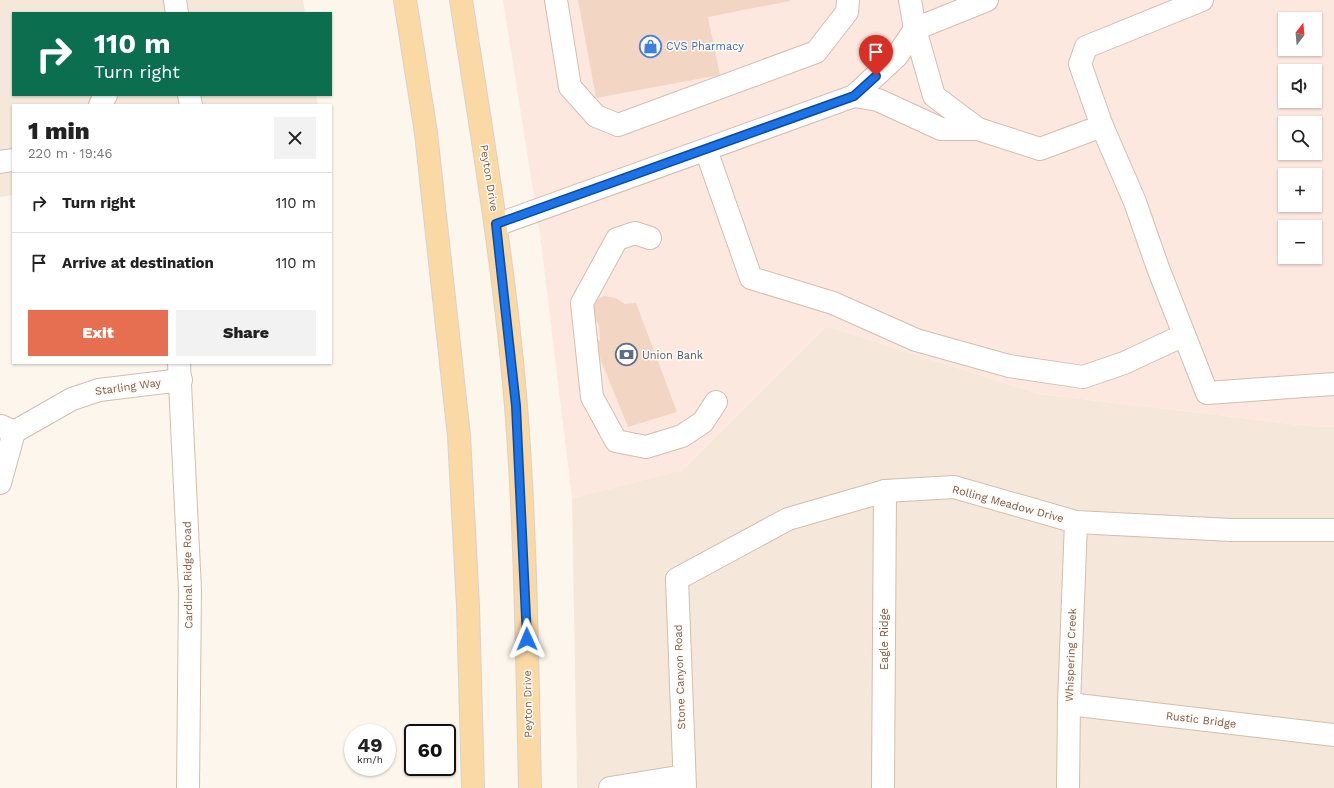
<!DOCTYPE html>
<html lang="en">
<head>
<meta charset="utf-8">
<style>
	body { margin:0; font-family:"Work Sans",sans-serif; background:#f2f2f2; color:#222; height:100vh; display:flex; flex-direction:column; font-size:15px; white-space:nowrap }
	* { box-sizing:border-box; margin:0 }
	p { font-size:13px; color:#767676 }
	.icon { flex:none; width:22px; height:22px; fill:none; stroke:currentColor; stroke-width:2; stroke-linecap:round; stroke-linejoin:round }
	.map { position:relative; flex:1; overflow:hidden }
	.sheet { position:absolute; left:12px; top:104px; width:320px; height:260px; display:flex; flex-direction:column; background:#fff; border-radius:0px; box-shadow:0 1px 3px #0004 }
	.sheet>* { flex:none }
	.hud { position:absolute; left:12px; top:12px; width:320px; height:84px; border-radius:0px; box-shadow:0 1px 3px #0004; background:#0b6e4f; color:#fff; overflow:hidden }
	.needle { width:26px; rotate:16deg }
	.buttons { position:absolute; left:1278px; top:12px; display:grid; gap:8px }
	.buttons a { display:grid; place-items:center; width:44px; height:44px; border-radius:0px; background:#fff; box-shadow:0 1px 3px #0004; font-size:20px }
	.speed { position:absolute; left:344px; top:724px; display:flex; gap:8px; font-size:20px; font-weight:700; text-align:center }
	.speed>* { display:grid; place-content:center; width:52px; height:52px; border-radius:50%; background:#fff; box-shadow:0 1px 3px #0004; line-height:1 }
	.speed small { font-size:10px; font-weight:400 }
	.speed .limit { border:2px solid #111; border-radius:6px; background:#fff; color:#111 }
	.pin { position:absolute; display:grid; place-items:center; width:34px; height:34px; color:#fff; margin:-41px -17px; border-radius:50% 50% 50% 0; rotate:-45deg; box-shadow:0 0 4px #0007 }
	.pin .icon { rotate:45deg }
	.me { position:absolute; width:44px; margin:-22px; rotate:359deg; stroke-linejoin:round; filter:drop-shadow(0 0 3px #0008) }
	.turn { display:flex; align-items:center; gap:14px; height:84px; padding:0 16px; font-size:18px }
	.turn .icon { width:52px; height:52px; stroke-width:2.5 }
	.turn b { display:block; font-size:28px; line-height:34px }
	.round { display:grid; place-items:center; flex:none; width:42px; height:42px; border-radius:0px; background:#f2f2f2 }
	.summary { display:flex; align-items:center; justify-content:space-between; height:68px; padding:0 16px }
	h1 { font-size:24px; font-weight:800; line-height:30px }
	.primary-button { display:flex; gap:8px; margin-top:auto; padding:8px 16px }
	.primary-button a { flex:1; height:46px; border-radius:0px; background:#e76f51; color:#fff; font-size:16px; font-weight:800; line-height:46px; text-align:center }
	.primary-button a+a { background:#f2f2f2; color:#222 }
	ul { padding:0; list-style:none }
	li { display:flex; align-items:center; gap:12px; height:60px; padding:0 16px; border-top:1px solid #e0e0e0 }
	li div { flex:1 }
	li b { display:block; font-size:15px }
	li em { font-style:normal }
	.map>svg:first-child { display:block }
	.residential { fill:#f5e8da }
	.commercial { fill:#fde8e0; fill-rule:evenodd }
	.building { fill:#f3d5c3 }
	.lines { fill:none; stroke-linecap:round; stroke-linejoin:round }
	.minor-casing { stroke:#d1beb0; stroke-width:24 }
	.major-casing { stroke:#dad1cd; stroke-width:24 }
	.minor { stroke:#fff; stroke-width:22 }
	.major { stroke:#fbd9a5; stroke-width:22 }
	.route-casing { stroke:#114b97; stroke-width:10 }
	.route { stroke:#1a73e8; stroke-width:7 }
	.labels { text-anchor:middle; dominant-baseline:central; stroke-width:3; stroke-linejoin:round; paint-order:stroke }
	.shop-label { font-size:11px; fill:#366cbe; stroke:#fffaf3; text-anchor:start }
	.street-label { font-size:11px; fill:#7a5c4d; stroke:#fffaf3 }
	.service-label { font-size:11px; fill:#4e5e75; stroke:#fffaf3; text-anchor:start }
</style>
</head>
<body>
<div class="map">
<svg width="1334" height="788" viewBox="0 0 1334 788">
	<rect width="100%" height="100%" fill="#fdf6ec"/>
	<g class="residential">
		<path d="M0,0H303L305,13H13V95H316L318,105H13V195L0,197Z"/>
		<path d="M826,326L1039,394L1309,426L1334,427V788H577L572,498L682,470Z"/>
	</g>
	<path class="commercial" d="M503,0H1334V427L1309,426L1039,394L826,326L682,470L572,498L540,235ZM1285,19H1315V49H1285ZM1285,71H1315V101H1285ZM1285,123H1315V153H1285ZM1285,175H1315V205H1285ZM1285,227H1315V257H1285Z"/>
	<g class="building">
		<path d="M578,0H790V1L708,17L720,75L596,98Z"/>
		<path d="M604,296L616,298L625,304L636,303L677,412L628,427L593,341L600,340L599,326L594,317V307L596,300Z"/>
	</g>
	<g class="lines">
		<defs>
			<g id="minor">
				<path d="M175,0L177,13"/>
				<path d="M556,0L570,87L596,116L618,125L816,52L847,12L848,0"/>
				<path d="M910,0L915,29L934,96L978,129L1040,149L1102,126L1135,202L1158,268L1207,393L1334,384"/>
				<path d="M189,95L191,105"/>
				<path d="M854,96L878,100L941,129H978"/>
				<path d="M100,105L106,95"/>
				<path d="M1102,126L1080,64L1086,47L1202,0"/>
				<path d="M706,150L751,278L833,303L916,340L1009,366L1083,377L1124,363L1184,335"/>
				<path d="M0,162L13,160"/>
				<path d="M496,225L854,96L897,56L915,29L987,0"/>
				<path d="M650,238L635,233L617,239L582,303L592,397L616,441L646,447L682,436L703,422L716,402"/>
				<path d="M179,363L190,590L188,788"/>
				<path d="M14,432L72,399L99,390L181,380"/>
				<path d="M0,483L14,432L1,426"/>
				<path d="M1069,704L1334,735"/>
				<path d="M610,788L684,776"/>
				<path d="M685,788L677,579L788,519L885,491L954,487L1076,522L1231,530H1334"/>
				<path d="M883,788L885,491"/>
				<path d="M1068,788L1069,704L1076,522"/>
			</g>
			<g id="major">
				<path d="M405,0L426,133L459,436L468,606L473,788"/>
				<path d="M461,0C482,135 505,270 516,406C526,533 527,661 530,788"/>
			</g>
		</defs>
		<use href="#minor" class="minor-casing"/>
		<use href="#major" class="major-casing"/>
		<use href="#minor" class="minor"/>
		<use href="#major" class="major"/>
	</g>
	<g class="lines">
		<defs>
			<path id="route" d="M527,639L516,406L496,224L854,96L876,76"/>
		</defs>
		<use href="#route" class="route-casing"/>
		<use href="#route" class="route"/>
	</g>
	<defs>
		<symbol id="shop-ring" viewBox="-11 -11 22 22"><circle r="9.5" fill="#fffaf3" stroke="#3f7fe0" stroke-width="1.5"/><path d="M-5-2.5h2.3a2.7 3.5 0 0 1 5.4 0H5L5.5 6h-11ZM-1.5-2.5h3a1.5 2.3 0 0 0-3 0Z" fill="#3f7fe0"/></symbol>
		<symbol id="bank-ring" viewBox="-11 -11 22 22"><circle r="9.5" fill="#fffaf3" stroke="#5c6f8a" stroke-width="1.5"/><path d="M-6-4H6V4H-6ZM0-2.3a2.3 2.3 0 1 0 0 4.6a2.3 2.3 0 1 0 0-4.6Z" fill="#5c6f8a"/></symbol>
	</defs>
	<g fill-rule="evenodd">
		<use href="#shop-ring" x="638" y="34" width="25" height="25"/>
		<use href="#bank-ring" x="614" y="342" width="25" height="25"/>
	</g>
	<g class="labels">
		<g class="shop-label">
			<text x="666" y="46">CVS Pharmacy</text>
		</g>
		<g class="street-label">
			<text transform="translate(489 178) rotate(81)">Peyton Drive</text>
			<text transform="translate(128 387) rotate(-8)">Starling Way</text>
			<text transform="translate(1008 504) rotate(15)">Rolling Meadow Drive</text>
			<text transform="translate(188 575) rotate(-91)">Cardinal Ridge Road</text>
			<text transform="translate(884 639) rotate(-90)">Eagle Ridge</text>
			<text transform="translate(1071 655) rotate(-88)">Whispering Creek</text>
			<text transform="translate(680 677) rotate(-92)">Stone Canyon Road</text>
			<text transform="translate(528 704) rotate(-91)">Peyton Drive</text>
			<text transform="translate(1201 720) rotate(7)">Rustic Bridge</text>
		</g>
		<g class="service-label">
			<text x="642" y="355">Union Bank</text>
		</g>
	</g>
</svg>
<div class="buttons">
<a><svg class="needle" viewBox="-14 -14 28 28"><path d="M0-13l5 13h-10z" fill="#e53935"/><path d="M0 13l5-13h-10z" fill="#767676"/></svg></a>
<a><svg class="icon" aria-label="sound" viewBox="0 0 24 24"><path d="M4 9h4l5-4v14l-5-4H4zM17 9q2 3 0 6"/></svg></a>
<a><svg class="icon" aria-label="search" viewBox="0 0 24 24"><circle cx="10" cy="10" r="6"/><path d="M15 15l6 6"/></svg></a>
<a>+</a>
<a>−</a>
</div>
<div class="speed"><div>49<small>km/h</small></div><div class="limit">60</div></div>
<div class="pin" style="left:876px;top:76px;background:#d93025"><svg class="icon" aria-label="arrive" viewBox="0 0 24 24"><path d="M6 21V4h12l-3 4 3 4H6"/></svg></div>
<svg class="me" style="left:527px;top:639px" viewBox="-20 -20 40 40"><path d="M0-17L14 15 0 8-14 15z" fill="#1a73e8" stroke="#fff" stroke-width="4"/></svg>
<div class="hud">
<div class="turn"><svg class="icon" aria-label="right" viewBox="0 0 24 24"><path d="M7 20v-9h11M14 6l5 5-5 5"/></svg><div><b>110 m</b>Turn right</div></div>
</div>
<section class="sheet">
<div class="summary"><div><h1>1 min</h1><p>220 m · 19:46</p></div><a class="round"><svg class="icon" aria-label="close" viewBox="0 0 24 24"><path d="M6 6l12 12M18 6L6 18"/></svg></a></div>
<ul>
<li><svg class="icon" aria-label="right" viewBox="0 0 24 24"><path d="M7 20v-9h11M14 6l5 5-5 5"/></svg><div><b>Turn right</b></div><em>110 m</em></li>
<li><svg class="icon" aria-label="arrive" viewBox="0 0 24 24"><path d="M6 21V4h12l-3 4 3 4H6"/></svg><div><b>Arrive at destination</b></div><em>110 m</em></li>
</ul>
<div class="primary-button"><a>Exit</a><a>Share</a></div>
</section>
</div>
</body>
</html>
